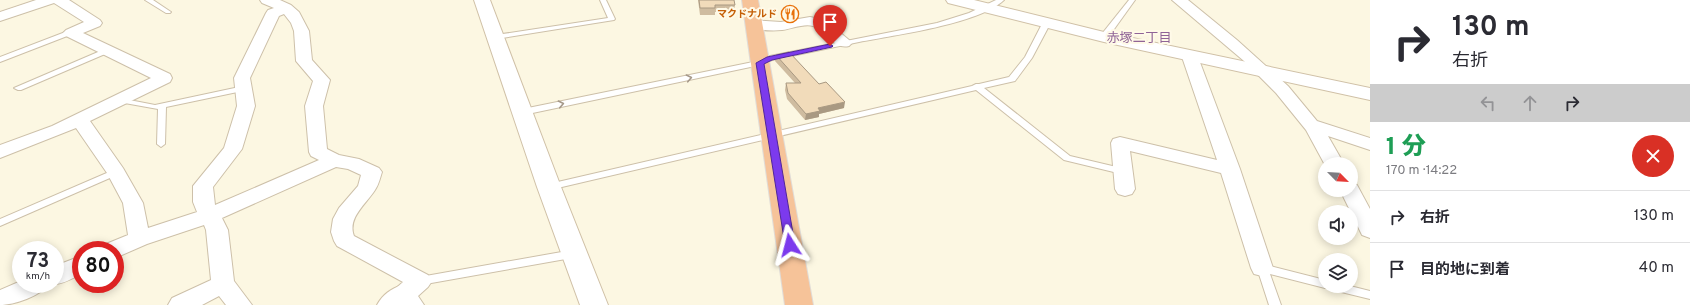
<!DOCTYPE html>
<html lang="ja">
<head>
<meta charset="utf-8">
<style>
	body { margin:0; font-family:Overpass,"Noto Sans JP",sans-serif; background:#f7f7f7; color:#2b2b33; height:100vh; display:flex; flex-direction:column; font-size:15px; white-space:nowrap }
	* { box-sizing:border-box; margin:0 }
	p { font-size:13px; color:#7c7c81 }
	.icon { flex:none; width:22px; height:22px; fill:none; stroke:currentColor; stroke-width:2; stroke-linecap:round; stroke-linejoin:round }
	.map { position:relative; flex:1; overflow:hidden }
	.panel { display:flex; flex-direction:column; background:#fff; width:320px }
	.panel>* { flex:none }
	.top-card { background:#fff; color:#2b2b33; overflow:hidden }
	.needle { width:26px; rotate:114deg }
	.tools { position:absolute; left:1318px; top:157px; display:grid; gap:8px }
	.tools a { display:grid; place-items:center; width:40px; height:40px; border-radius:50%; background:#fff; box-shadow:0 2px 10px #0003; font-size:20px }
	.speed { position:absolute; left:12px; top:241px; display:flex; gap:8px; font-size:20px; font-weight:700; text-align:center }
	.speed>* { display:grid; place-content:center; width:52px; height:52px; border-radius:50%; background:#fff; box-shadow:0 2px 10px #0003; line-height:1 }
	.speed small { font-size:10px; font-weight:400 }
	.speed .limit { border:6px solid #d22; background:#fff; color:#111 }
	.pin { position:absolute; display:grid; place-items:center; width:34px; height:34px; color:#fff; margin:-41px -17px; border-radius:50% 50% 50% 0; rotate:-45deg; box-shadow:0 0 4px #0007 }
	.pin .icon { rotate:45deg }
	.me { position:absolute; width:44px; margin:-22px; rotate:351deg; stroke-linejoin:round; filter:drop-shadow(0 0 3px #0008) }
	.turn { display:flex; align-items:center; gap:14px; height:84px; padding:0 16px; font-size:18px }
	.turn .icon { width:52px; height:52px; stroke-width:2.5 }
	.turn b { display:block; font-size:28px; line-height:34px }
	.lanes { display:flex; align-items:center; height:38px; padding:0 16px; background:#0003; justify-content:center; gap:20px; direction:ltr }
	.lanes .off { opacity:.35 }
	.round { display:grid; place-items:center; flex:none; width:42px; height:42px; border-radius:21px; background:#f7f7f7 }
	.head { display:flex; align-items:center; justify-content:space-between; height:68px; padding:0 16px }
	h1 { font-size:24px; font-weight:800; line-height:30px; color:#1e9e55 }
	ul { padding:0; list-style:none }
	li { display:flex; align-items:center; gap:12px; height:52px; padding:0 16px; border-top:1px solid #e1e1e2 }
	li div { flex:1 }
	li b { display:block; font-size:15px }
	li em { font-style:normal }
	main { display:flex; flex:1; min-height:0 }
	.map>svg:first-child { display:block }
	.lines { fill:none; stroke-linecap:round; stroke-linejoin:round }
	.lane-casing { stroke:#cdc0a9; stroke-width:2 }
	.street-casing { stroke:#cdc0a9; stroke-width:2 }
	.secondary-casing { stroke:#d0c1a7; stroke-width:2 }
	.highway-casing { stroke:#e0dcd7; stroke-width:2 }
	.lane { fill:#fff; fill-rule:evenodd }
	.street { fill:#fff; fill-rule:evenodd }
	.secondary { fill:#fff; fill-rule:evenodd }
	.highway { fill:#f6c399; fill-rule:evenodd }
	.wall { fill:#cfbca0 }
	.shaded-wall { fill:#a99982 }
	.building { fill:#f1dbba; stroke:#a99982 }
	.oneway { stroke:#a59889 }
	.route { fill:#7c3aed; stroke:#51269a }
	.labels { text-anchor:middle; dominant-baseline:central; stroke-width:4; stroke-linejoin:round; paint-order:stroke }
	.far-food-label { font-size:10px; font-weight:bold; fill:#c56008; stroke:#fffae8; text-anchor:end }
	.neighbourhood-label { font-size:13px; fill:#906497; stroke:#fffae8 }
</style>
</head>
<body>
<main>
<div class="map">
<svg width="1370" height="305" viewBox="0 0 1370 305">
	<rect width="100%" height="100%" fill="#fcf7e2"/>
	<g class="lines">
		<defs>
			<g id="lane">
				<path d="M145,0H153L171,12L170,13H166Z"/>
				<path d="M600,0H606L615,19L614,20L496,39L492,37L496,35L608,18Z"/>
				<path d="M996,0H1004C979,24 895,35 859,42C830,48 801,54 772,60L760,65L523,115L519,112L523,109L758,61L770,56L937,23L969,13Z"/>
				<path d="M1129,0H1135L1107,39H1101V35Z"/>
				<path d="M1046,22L1050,24L1032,58L1015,81L984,88L1070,156L1125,169L1127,171L1125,173L1122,174L1064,160L976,90L549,190L544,187L549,184L972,86L976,84H979L1009,77L1025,57L1042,24Z"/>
				<path d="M68,31H74L75,33L0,62V57Z"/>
				<path d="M105,49H111L112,51L21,90H18L14,88Z"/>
				<path d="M244,86L248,88L247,90L166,107L165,144L161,147L157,144L158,109L119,102L115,100L119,98L155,105Z"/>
				<path d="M116,169L119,170L121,172L119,174L0,226V219Z"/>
				<path d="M573,250L577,251L578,254L577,257L420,285L416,284L415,281L416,278L420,277Z"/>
				<path d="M1262,264L1325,280V286H1350L1370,291V299L1333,290L1328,287L1325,288L1270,274L1281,305H1269L1257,268L1258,265Z"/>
			</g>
			<g id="street">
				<path d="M36,0H69L100,20L102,23L100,26L83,33L170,74L172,78L170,82L90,121L123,168L143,203L148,228L197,212L193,202V186L224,148L237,106L234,78L266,13L268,10L274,8L262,3L260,0H280L291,5L299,12L309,31L312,60L330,80L323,106L327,149L339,155L359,159L379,168L382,172C380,178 379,184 375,190C366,204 347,218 354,236L428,275L432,281L428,287L418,296L424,305H396L390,296L394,290L403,282L337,246L334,241L331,232L333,219L339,208L358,186L361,175L348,169L336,167L222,218L228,230L234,281L252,305H226L219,296L202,305H168L172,298L211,280L206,230L204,225L147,244L115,258V250H103L106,244L128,235L123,203L107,173L76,128L0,158V145L52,126L151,78L66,36L63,33L66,30L84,22L54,3L0,21V12ZM284,14L291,23L294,31L296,61L313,81L305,106L309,152L311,156L319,160L215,205L213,187L242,149L255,106L250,78L279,16Z"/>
				<path d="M1172,0H1188L1237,40L1288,86L1317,121L1370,138V150L1328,136L1344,164L1325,165L1306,130L1276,93L1244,61Z"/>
				<path d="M810,17L825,20L849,40L852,43L849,46C833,50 827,30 813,26C804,23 791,29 782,30C772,31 758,30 748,27L746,24L748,21L753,20L781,22Z"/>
				<path d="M1190,52L1196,54L1198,57L1240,169L1273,268L1270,274L1262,276L1254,274L1251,268L1221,173L1130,151L1135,189L1132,194L1125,196L1118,194L1115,189L1111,143L1113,139L1120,137L1217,160L1182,57L1184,54Z"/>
				<path d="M1351,184L1357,185L1370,209V238L1362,235L1340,190H1351Z"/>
				<path d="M81,256V274C73,278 62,285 53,284H55V266Z"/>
				<path d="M21,281V284H48C41,296 14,305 0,305V290Z"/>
			</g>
			<g id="secondary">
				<path d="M474,0H490L561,187L608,305H580L537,187Z"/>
				<path d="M946,0H974L1104,32L1370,88V100L1104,42L948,3Z"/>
				<path d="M402,285L412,289L416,296L410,305H377C383,294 391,289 402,285Z"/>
			</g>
			<path id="highway" d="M742,0H758L813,305H785Z"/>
		</defs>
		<use href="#lane" class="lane-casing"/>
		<use href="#street" class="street-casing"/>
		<use href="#secondary" class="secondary-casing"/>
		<use href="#highway" class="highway-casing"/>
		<use href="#lane" class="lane"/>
		<use href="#street" class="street"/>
		<use href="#secondary" class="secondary"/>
		<use href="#highway" class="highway"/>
	</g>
	<g class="wall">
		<path d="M698,0H734L735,5L734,12H715V15H700Z"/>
		<path d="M776,55L819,84L844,108L819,114V117L805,120L787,99L785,90L786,83H795L775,61Z"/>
	</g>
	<path class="shaded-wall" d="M845,102L844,108L819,114V117L805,120L806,114L818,108Z"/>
	<g class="building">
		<path d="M699,0H734L735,5H715V8H700Z"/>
		<path d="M789,52L819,84L826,82L845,102L818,108L820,111L806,114L788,93L786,83H801L776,55Z"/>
	</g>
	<defs><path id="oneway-chevron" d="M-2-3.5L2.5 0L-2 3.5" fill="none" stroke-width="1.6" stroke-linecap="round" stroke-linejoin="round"/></defs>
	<g class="oneway">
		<use href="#oneway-chevron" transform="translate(689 78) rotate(-12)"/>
		<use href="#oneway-chevron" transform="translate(561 104) rotate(-12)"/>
	</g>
	<path class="route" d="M830,44L833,46L832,47L772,60L764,64L795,245L794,248H786L785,245L756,63L767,57Z"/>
	<defs>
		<symbol id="restaurant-ring" viewBox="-11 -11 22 22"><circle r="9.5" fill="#fffae8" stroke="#e8710a" stroke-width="1.5"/><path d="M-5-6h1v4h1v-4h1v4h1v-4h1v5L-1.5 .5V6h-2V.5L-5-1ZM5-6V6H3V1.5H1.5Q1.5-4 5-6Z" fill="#e8710a"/></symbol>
	</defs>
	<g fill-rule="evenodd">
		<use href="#restaurant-ring" x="780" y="4" width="20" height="20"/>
	</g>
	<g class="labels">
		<g class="far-food-label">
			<text x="777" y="14">マクドナルド</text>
		</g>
		<g class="neighbourhood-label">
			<text x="1139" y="39">赤塚二丁目</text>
		</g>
	</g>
</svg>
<div class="tools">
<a><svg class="needle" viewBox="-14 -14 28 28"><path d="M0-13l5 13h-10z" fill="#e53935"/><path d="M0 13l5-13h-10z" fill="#7c7c81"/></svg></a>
<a><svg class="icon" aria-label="sound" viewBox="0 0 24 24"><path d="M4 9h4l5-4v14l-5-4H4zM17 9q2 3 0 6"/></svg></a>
<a><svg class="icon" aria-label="layers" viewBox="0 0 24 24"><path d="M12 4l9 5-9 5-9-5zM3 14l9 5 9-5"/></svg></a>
</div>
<div class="speed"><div>73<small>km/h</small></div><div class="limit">80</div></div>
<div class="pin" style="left:830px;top:46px;background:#d93025"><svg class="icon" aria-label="arrive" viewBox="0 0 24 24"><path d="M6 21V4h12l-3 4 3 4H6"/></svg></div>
<svg class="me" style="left:790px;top:245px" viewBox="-20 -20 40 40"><path d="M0-17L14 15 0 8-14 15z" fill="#7c3aed" stroke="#fff" stroke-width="4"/></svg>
</div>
<section class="panel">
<div class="top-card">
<div class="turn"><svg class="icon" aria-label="right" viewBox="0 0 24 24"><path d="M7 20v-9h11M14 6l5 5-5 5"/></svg><div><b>130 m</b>右折</div></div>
<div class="lanes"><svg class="icon off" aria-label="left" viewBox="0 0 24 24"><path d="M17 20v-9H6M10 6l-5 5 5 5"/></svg><svg class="icon off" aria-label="ahead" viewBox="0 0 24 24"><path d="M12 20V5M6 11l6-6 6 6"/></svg><svg class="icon" aria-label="right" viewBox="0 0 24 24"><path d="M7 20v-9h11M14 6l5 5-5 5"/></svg></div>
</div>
<div class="head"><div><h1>1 分</h1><p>170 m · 14:22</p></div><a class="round" style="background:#d93025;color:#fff"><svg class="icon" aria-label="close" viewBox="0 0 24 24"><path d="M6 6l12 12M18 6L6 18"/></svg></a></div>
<ul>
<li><svg class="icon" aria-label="right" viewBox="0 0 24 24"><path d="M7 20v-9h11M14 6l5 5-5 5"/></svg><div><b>右折</b></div><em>130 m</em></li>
<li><svg class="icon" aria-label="arrive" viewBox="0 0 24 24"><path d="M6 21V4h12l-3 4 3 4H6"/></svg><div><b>目的地に到着</b></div><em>40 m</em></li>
</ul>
</section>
</main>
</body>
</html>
